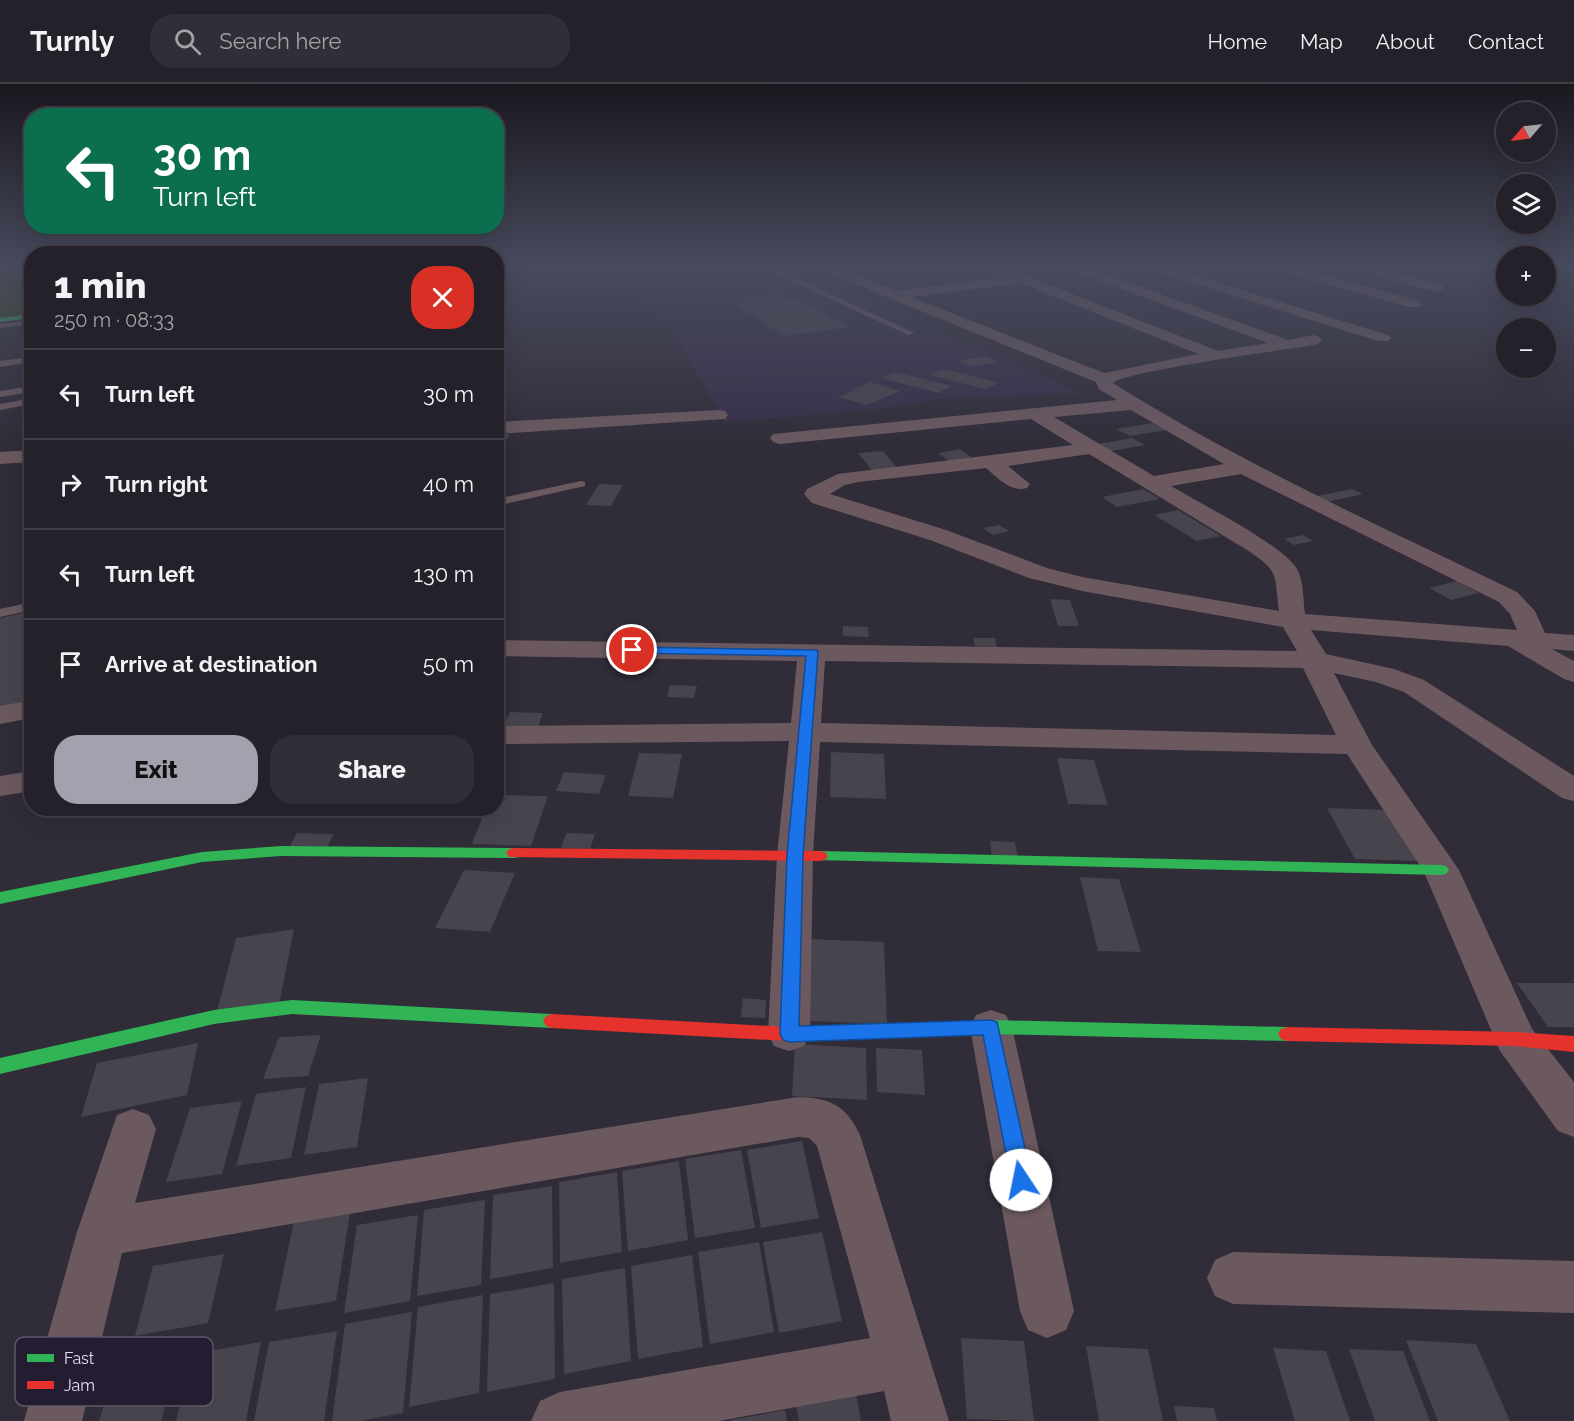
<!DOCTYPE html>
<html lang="en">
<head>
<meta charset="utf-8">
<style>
	body { margin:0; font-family:Raleway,sans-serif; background:#302e36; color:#f1f3f6; height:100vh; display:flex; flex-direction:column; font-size:22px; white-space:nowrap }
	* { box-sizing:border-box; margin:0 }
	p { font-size:20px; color:#a3a3a8 }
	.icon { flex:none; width:33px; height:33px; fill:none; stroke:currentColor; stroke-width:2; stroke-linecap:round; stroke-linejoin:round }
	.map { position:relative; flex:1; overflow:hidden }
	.panel { position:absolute; left:24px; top:162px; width:480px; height:570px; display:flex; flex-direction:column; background:#24212a; border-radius:24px; box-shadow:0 6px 24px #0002,0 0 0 2px #413e47 }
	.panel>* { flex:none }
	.hud { position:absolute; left:24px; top:24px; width:480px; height:126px; border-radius:24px; box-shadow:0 6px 24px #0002,0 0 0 2px #413e47; background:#0b6e4f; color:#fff; overflow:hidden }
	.needle { width:39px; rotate:242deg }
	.controls { position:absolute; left:1496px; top:18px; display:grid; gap:12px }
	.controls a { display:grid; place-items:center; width:60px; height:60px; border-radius:50%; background:#24212a; box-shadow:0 6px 24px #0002,0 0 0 2px #413e47; font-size:30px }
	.pin { position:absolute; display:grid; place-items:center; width:51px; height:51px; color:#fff; margin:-26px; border:3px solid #fff; border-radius:50%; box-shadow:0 2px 6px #0007 }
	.me { position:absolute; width:66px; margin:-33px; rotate:349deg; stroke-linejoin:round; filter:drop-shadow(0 0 4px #0008) }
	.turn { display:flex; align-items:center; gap:21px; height:126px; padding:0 30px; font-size:27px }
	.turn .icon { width:78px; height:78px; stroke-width:2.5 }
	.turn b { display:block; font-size:42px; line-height:51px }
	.round { display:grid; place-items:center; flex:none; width:63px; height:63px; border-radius:24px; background:#302e36 }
	.head { display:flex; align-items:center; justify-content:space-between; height:102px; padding:0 30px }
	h1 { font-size:36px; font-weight:800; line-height:45px }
	.cta { display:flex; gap:12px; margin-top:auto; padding:12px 30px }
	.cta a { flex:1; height:69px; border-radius:24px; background:#a4a0ae; color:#111; font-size:24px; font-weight:800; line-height:69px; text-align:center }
	.cta a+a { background:#302e36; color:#f1f3f6 }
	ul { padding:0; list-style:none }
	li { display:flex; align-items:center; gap:18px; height:90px; padding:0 30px; border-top:2px solid #413e47 }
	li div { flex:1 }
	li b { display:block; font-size:22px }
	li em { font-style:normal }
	header { display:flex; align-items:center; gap:36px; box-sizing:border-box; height:84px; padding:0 30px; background:#24212a; border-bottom:2px solid #413e47 }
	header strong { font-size:28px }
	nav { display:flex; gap:33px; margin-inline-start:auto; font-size:21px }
	.search { width:420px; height:54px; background:#302e36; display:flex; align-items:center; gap:15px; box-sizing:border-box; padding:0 21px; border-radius:24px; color:#a3a3a8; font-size:22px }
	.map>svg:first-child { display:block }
	.built { fill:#362f48 }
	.green { fill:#384713 }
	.building { fill:#47444d }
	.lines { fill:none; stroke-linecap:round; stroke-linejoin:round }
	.lane { fill:#6c5960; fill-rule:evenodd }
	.street { fill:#6c5960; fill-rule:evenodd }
	.fast { fill:#30b455; fill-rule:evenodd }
	.jam { fill:#e5322d; fill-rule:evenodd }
	.route { fill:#1a73e8; stroke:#114b97; stroke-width:1.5 }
	.key { fill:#241d32; stroke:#5d576a; stroke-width:1.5 }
	.key-label { font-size:16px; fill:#e2deed }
</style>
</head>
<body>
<header>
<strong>Turnly</strong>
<div class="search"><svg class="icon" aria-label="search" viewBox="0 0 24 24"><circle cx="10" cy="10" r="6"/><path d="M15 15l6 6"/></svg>Search here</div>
<nav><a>Home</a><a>Map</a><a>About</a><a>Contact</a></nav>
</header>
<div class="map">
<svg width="1574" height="1337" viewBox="0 0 1574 1337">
	<rect width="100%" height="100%" fill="#302c38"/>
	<path class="built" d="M611,182H788L1081,309L937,315L869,326L725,338L680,258L677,246Z"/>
	<path class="green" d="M0,182H31V229L0,234Z"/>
	<g class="building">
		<path d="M780,211L787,215L798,214L849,243L784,252L737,221L748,220L741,215Z"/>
		<path d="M984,272L999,278L973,283L958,277Z"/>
		<path d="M944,285L999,299L986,305L930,291Z"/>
		<path d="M895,288L952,302L938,309L881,294Z"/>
		<path d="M870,298L900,307L867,321L839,313L855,306L872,311L854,305Z"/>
		<path d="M1153,339L1167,346L1130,352L1116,345Z"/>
		<path d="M496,350H510L496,372Z"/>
		<path d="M1132,354L1145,361L1105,368L1093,361Z"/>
		<path d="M960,365L977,377L955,381L938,369Z"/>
		<path d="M883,367L899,386L874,389L858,369Z"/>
		<path d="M599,400L623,401L611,422L586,421Z"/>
		<path d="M1143,405L1160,415L1117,423L1102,413Z"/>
		<path d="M1352,405L1363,410L1322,419L1312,413Z"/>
		<path d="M1178,426L1221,452L1197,457L1154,431Z"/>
		<path d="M999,441L1009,447L993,451L983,444Z"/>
		<path d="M1303,451L1313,457L1294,461L1284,455Z"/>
		<path d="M1457,497L1479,509L1451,516L1429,504Z"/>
		<path d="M1050,515L1070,516L1079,542H1058Z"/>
		<path d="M32,527V615L0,623V534Z"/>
		<path d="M843,542L868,543L869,553L843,552Z"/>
		<path d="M973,554H995L997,563L975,562Z"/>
		<path d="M670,601L697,602L694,614L667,613Z"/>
		<path d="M510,628L543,629L536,649L501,647Z"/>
		<path d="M831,668L884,670L886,715L830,713Z"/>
		<path d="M639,669L682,670L673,714L628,712Z"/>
		<path d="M1057,674L1094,676L1108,721L1068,720Z"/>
		<path d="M564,688L606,691L599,710L556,707Z"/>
		<path d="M496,711L548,712L531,762L472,760L486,724H496Z"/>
		<path d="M1327,724L1388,726L1420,777L1355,775Z"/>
		<path d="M297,749L334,750L327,763L290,762Z"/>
		<path d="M566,749L595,750L590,765L561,764Z"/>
		<path d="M990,757L1015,758L1018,775L992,774Z"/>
		<path d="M464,786L515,789L490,848L435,844Z"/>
		<path d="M1080,793L1119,795L1141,868L1098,867Z"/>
		<path d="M294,845L279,921L216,931L236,854Z"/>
		<path d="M809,855L884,858L887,940L806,937Z"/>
		<path d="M1517,899H1574V943H1548Z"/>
		<path d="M743,914L766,916L765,934L741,933Z"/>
		<path d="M321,951L308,992L263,995L279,953Z"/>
		<path d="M198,959L187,1011L81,1033L97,979Z"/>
		<path d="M795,960L866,964L867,1016L792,1012Z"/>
		<path d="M876,964L922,966L925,1011L877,1008Z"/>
		<path d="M368,994L357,1063L304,1071L319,1000Z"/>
		<path d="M306,1003L291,1074L236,1082L256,1010Z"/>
		<path d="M242,1017L222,1090L166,1098L190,1024Z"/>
		<path d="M802,1057L819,1134L761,1144L747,1066Z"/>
		<path d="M741,1066L755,1144L695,1154L685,1075Z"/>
		<path d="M679,1077L688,1156L628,1167L622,1087Z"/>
		<path d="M617,1088L622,1168L560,1179L559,1098Z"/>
		<path d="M552,1102L553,1184L490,1195L493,1111Z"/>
		<path d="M485,1116L481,1201L417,1212L424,1126Z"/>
		<path d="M350,1129L336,1217L275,1227L294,1137Z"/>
		<path d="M418,1131L410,1217L344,1229L357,1141Z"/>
		<path d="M822,1148L842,1237L779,1249L763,1158Z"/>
		<path d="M759,1158L774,1248L710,1260L698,1168Z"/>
		<path d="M224,1170L208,1239L135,1252L153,1182Z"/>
		<path d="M692,1171L703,1263L638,1275L631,1182Z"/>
		<path d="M625,1184L631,1277L564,1290L562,1195Z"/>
		<path d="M554,1199L555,1295L487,1308L490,1210Z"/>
		<path d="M483,1211L479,1309L409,1323L418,1223Z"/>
		<path d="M412,1228L403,1329L359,1337H332L345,1240Z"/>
		<path d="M337,1247L324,1337H254L269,1258Z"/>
		<path d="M961,1254L1024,1257L1034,1337L967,1335Z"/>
		<path d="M1406,1256L1476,1260L1510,1337H1438Z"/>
		<path d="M261,1258L246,1337H176L192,1270Z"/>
		<path d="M182,1261L161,1337H99L120,1271Z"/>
		<path d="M1086,1262L1148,1265L1163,1337H1099Z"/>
		<path d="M1273,1264L1326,1267L1350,1337H1295Z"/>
		<path d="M1349,1265L1403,1267L1430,1337H1375Z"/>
		<path d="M856,1309L861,1337H799L796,1320Z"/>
		<path d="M1174,1322L1214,1324L1217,1337H1177Z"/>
		<path d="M785,1326L787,1337H731V1336Z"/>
	</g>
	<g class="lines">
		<g class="lane">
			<path d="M760,182H768L915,249L908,251Z"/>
			<path d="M32,236V240L0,244V240Z"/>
			<path d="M32,273V278L0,283V277Z"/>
			<path d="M32,302V308L0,313V307Z"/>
			<path d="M32,314V320L0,326V320Z"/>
			<path d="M581,397L585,398V402L496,422V415Z"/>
			<path d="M32,518V526L0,533V525Z"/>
		</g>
		<g class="street">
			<path d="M816,182H833L896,207L1006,193L984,182H1001L1218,267L1268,259L1068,185L1066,182H1083L1288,256L1314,251L1319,253L1322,256L1319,259L1314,261C1284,266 1127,287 1113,299C1242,380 1380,442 1517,508L1535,527L1545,549L1574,551V567L1552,565L1574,577V598L1564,595L1508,562L1311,546L1326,570L1394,585L1424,596L1574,692V717L1562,714L1404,608L1376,598L1334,589L1372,661L1459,786L1532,945L1574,998V1053L1558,1047L1500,967L1424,788L1347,670L820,658L813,771L810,950L804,962L789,967L774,962L768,950L777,771L789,657L496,660V642L791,639L797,577L496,572V556L1297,567L1283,543L1082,507L1029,494L930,456L812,419L804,410L807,405L838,390L1073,361L1031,335L780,360L773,358L770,354L773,350L1117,316L1099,305L1096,298L818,185ZM1019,199H1020L1198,270L1104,289L911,213ZM1131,326L1224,380L1154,392L1054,333ZM1089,370L1247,466C1280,488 1274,489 1279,527L1082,493L1047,484L946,446L830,410L845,401L858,398L986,384C998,394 1011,409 1027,404L1030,400L1008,382ZM1241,390L1499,518L1510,530L1517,546L1305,530C1303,516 1304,498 1297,485C1282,460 1199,419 1171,402ZM825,577L1303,584L1336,651L821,639Z"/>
			<path d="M1146,182H1164L1388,251L1391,254L1388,257H1378L1148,185Z"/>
			<path d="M1271,182H1290L1419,217L1421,220L1419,223H1409L1273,185Z"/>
			<path d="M1382,185L1443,201L1445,204L1438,208L1377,192L1376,189L1377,186Z"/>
			<path d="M719,326L725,327L728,331L725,335L496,350V338Z"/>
			<path d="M32,366V378L0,380V368Z"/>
			<path d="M32,616V634L0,640V622Z"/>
			<path d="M32,687V707L0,712V692Z"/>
			<path d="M991,926L1006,931L1012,943L1074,1227L1066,1246L1047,1254L1028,1246L1020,1227L970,943L976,931Z"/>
			<path d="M798,1013C830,1014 846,1021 860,1051L949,1337H891L884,1307L719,1337H531L540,1317L560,1308L870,1254L817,1062L809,1054L798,1053L122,1169L82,1337H24L77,1148L117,1031L133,1025L149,1031L156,1045L135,1119Z"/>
			<path d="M1233,1168L1574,1177V1229L1233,1220L1215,1212L1207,1194L1215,1176Z"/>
		</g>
		<g class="fast">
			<path d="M32,230V234L0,238V234Z"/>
			<path d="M281,762L514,764L519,765L522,769L519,773L514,774L281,772L202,778L0,820V808L202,768Z"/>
			<path d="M820,767L1441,781L1446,782L1449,786L1446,790L1441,791L815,776L812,772L815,768Z"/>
			<path d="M292,916L552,930L558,932L561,937L558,942L552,944L292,930L214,940L0,990V974L214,926Z"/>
			<path d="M991,936L1287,943L1293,945L1296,950L1293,955L1287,957L991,950L815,956L809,954L806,949L809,944L815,942Z"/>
		</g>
		<g class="jam">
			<path d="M514,764L820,767L825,768L828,772L825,776L820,777L509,773L506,769L509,765Z"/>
			<path d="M552,930L789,943L815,942L821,944L824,949L821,954L789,957L552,944L546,942L543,937L546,932Z"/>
			<path d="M1287,943L1515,948L1574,952V968L1515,962L1287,957L1281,955L1278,950L1281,945Z"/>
		</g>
	</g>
	<linearGradient id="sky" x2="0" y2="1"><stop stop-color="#1a181f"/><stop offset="0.49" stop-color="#484b5e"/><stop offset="1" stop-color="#484b5e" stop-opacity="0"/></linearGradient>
	<rect width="1574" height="369" fill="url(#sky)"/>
	<path class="route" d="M632,563L817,566L818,568L803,771L799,942L991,936L997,938L1032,1096L1029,1103L1021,1106L1014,1103L1011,1096L983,951L789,958L783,956L780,950L787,771L806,572L628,569V564Z"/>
	<rect x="15" y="1253" width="198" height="69" rx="9" class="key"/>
	<rect x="27" y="1270" width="27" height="8" fill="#30b455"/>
	<rect x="27" y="1297" width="27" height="8" fill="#e5322d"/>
	<g class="key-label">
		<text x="64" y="1280">Fast</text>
		<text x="64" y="1307">Jam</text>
	</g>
</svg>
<div class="controls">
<a><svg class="needle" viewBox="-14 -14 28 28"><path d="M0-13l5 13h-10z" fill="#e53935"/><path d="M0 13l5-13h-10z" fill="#a3a3a8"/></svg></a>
<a><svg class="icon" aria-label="layers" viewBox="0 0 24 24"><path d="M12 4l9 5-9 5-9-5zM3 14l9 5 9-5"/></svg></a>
<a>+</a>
<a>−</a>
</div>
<div class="pin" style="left:632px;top:566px;background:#d93025"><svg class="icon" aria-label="arrive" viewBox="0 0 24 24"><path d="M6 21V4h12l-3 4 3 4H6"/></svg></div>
<svg class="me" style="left:1021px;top:1096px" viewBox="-20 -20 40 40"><circle r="19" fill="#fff"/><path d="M0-13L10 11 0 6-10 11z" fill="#1a73e8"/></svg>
<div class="hud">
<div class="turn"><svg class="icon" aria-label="left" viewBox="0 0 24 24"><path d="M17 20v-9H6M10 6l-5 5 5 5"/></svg><div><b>30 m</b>Turn left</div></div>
</div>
<section class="panel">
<div class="head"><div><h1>1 min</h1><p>250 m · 08:33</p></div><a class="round" style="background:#d93025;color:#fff"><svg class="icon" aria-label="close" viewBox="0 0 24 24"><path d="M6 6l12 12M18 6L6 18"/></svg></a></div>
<ul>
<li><svg class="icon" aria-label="left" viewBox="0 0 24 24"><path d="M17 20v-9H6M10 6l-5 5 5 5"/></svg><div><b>Turn left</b></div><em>30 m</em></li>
<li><svg class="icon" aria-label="right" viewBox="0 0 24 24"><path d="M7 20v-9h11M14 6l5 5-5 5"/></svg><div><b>Turn right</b></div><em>40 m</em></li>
<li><svg class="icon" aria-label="left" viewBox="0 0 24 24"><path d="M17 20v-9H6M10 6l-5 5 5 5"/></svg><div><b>Turn left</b></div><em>130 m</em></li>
<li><svg class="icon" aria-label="arrive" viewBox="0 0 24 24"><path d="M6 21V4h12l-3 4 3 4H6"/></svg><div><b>Arrive at destination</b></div><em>50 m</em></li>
</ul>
<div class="cta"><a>Exit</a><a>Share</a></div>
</section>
</div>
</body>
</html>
